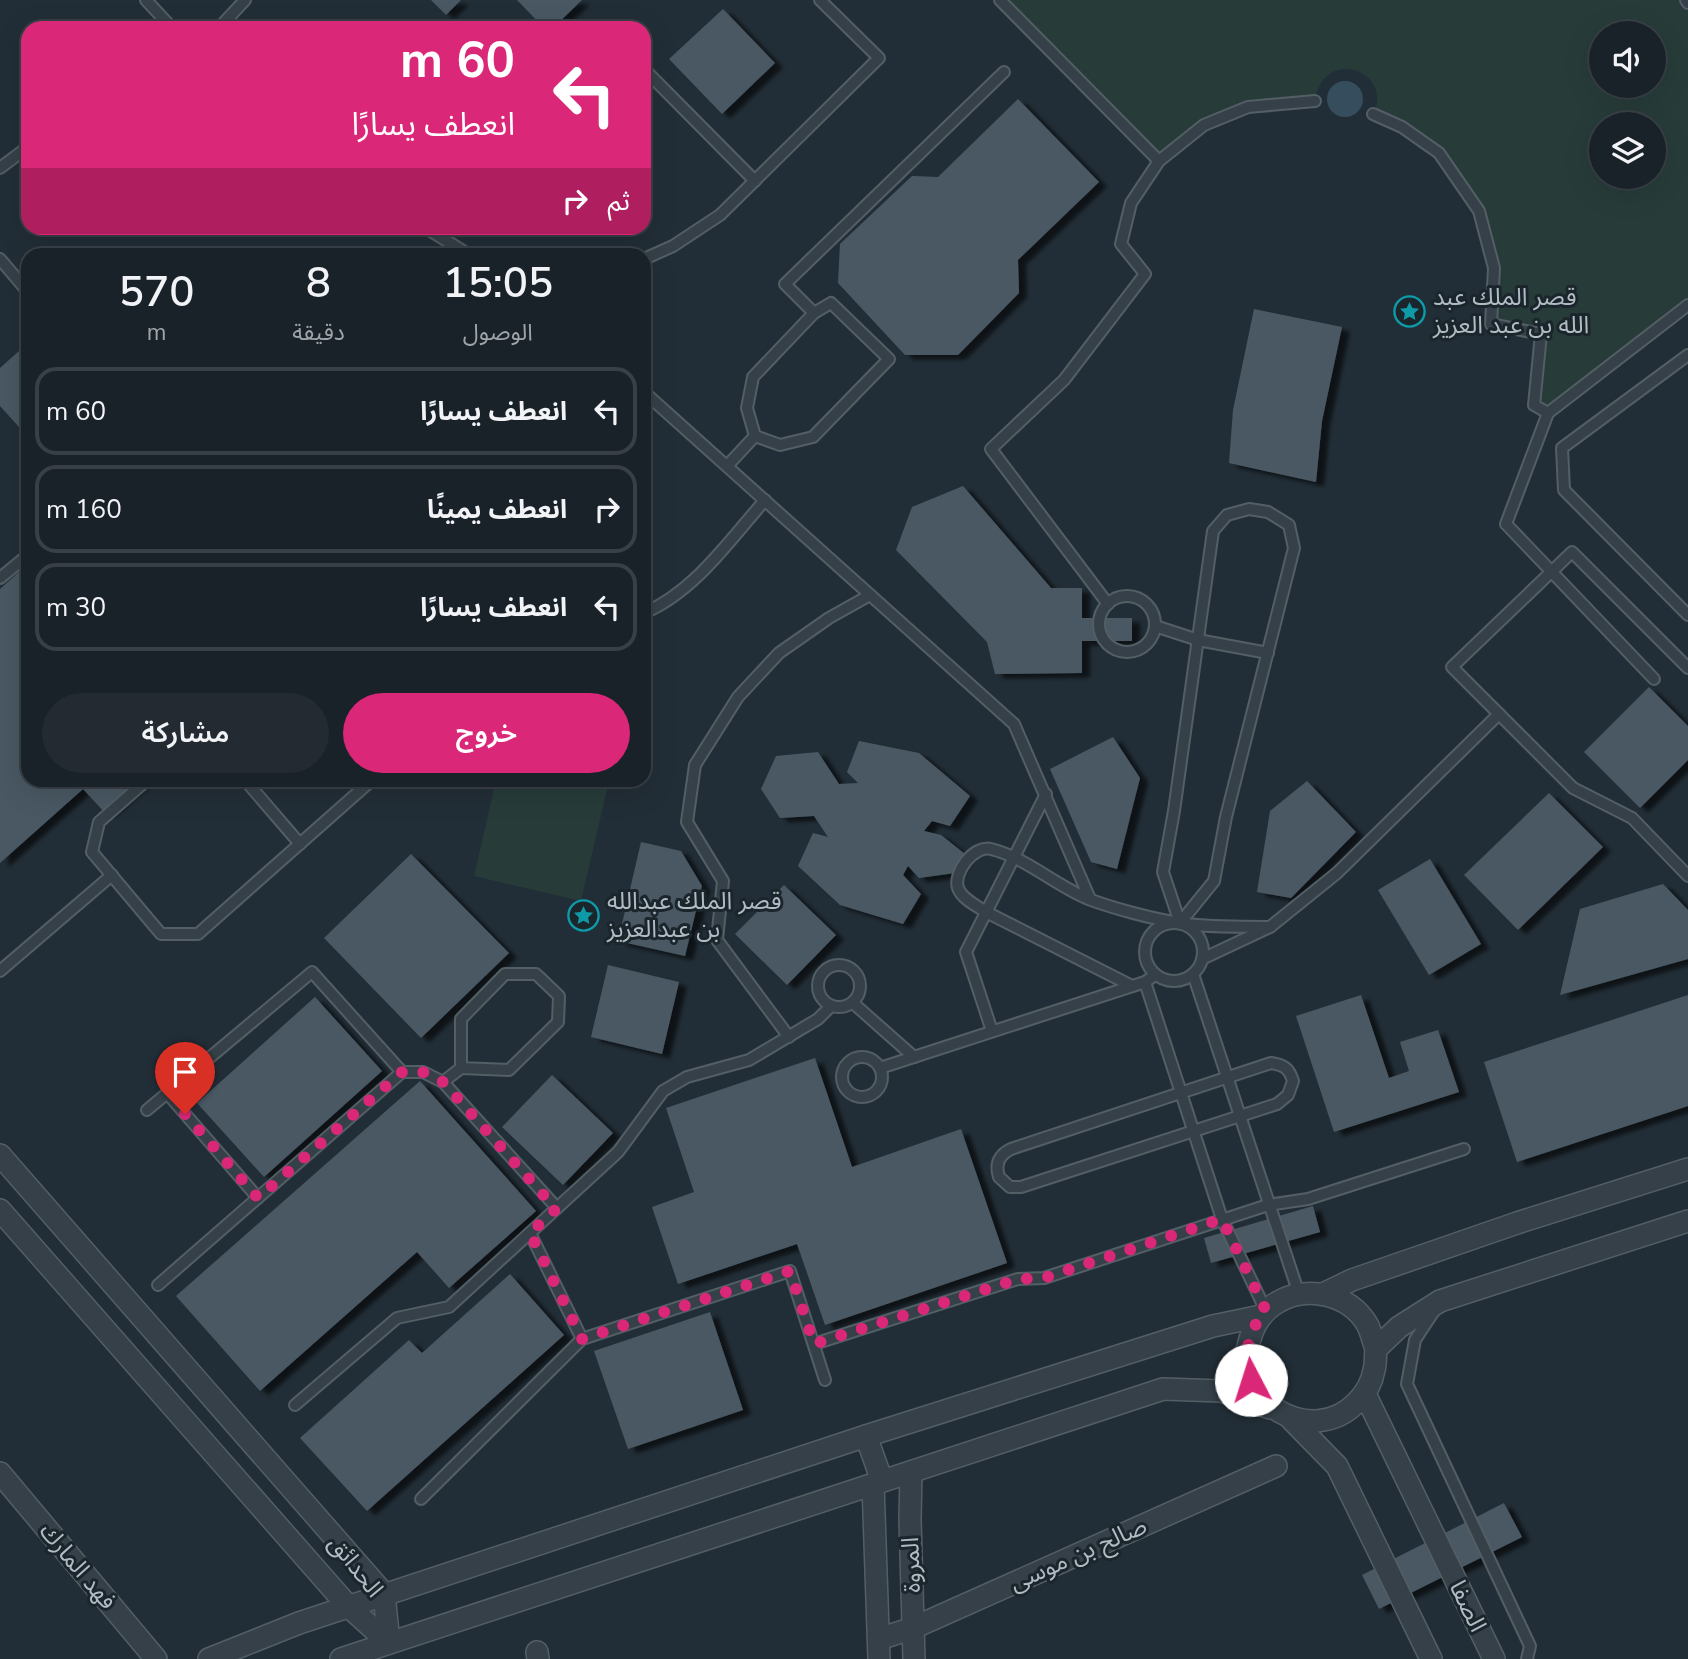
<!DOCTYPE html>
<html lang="ar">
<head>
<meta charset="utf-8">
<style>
	body { margin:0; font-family:"Nunito Sans","Noto Sans Arabic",sans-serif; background:#232a31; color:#f1f3f6; direction:rtl; height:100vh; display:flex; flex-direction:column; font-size:26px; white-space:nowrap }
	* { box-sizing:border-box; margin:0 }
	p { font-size:23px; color:#9fa4a8 }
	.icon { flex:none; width:38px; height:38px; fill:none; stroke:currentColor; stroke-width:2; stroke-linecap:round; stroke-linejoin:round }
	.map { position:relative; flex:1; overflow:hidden; direction:ltr }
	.details { position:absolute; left:21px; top:248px; width:630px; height:539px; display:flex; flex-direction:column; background:#1a2229; border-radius:21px; box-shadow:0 7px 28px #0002,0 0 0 2px #383f46; direction:rtl }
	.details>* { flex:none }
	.top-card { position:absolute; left:21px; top:21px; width:630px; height:214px; border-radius:21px; box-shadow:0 7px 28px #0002,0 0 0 2px #383f46; direction:rtl; background:#db2777; color:#fff; overflow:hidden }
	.buttons { position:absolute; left:1589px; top:21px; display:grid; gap:14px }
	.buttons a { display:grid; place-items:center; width:77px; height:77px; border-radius:50%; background:#1a2229; box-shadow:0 7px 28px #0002,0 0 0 2px #383f46; font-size:35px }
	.pin { position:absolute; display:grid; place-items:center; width:60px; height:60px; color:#fff; margin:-72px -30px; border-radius:50% 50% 50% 0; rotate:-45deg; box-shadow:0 0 7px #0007 }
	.pin .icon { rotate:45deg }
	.me { position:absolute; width:77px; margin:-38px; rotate:355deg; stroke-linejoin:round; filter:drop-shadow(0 0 5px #0008) }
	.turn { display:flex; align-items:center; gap:24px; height:147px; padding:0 21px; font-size:32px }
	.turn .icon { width:91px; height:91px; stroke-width:2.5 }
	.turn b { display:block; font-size:49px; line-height:60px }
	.then { display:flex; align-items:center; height:66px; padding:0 21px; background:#0003; gap:14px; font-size:26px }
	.eta { display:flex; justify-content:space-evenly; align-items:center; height:119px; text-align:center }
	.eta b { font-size:42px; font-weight:600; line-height:49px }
	.button { display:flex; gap:14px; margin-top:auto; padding:14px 21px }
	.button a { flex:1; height:80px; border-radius:42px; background:#db2777; color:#fff; font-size:28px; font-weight:600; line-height:80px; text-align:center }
	.button a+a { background:#232a31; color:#f1f3f6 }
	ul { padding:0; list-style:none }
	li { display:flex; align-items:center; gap:21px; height:88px; margin:0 14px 10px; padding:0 7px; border:4px solid #383f46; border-radius:21px }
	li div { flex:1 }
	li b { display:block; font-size:26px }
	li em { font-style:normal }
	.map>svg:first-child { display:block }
	.green { fill:#273c39; fill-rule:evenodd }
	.water { fill:#364d5d }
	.building { fill:#4a5963; filter:url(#shadow) }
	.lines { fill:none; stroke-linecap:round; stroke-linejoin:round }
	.lane-casing { stroke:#535e65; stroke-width:14 }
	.street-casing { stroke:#535e65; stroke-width:24 }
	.lane { stroke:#354048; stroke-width:10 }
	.street { stroke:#354048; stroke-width:21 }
	.route { stroke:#db2777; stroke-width:12; stroke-dasharray:0 21.6 }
	.labels { text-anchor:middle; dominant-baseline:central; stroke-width:6; stroke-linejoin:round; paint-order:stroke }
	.poi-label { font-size:24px; fill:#b0bbc4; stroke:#1b252c; text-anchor:start }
	.street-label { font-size:24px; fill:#b0bbc4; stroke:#1b252c }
</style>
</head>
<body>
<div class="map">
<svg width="1688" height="1659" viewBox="0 0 1688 1659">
	<defs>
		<filter id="shadow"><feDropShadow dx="8" dy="4.5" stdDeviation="2" flood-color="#0009"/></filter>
	</defs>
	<rect width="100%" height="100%" fill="#222e37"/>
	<g class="green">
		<path d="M1000,0H1686L1688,3V305L1548,413L1534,405L1541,334L1491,324L1494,268L1479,211L1439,153L1373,114C1395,71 1323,45 1315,101L1248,107L1204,125L1159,161ZM1601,33H1654V86H1601ZM1601,124H1654V177H1601Z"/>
		<path d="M496,781H609L581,901L474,876Z"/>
	</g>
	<circle class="water" cx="1345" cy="99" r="18"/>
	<g class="building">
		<path d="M431,0H461L446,15Z"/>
		<path d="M517,0H582L553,28H544Z"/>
		<path d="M723,9L775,63L722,114L669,59Z"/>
		<path d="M1018,99L1099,182L1018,260L1019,293L958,355H905L838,283L840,244L912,176L938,177Z"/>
		<path d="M1254,309L1342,327L1322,421L1316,482L1229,463L1233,410Z"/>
		<path d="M28,343V437L0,406V368Z"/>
		<path d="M963,486L1051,588H1082V618H1132V641H1082V673L995,674L987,642L896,550L912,507Z"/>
		<path d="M28,564V780H144L106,814L83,789L0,863V589Z"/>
		<path d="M1649,687L1688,726V760L1640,808L1584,752Z"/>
		<path d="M1113,737L1140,778L1117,869L1091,862L1050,769Z"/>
		<path d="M859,741L919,753L970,796L950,826L932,821L924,831L941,835L965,854L955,873L919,878L908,866L903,875L921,894L903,924L840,905L798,866L813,833L828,837L814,816L780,818L761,789L776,756L818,752L839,784L858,783L847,772Z"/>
		<path d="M1307,781L1356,832L1291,898L1257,892L1270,811Z"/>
		<path d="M1549,793L1603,847L1518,930L1464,875Z"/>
		<path d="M641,842L681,851L702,886L685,956L618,941Z"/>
		<path d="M411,854L509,953L421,1038L324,938Z"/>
		<path d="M1430,859L1481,944L1429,975L1378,890Z"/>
		<path d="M1663,884L1688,910V959L1560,995L1580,909Z"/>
		<path d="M784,885L836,935L787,985L735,934Z"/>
		<path d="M608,965L679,982L662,1054L591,1037Z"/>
		<path d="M1361,995L1389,1078L1409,1071L1400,1042L1438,1030L1459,1092L1334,1132L1296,1016Z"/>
		<path d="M1688,995V1106L1517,1162L1484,1062Z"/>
		<path d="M315,997L382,1071L264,1177L197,1103Z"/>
		<path d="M815,1058L852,1167L961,1129L1007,1263L825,1325L797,1244L678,1284L652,1207L694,1192L666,1108Z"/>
		<path d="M552,1075L613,1133L563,1185L502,1127Z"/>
		<path d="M420,1081L536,1211L449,1288L417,1252L260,1391L176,1296Z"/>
		<path d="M1313,1206L1320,1232L1211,1263L1204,1238Z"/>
		<path d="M510,1274L564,1335L367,1511L300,1438L409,1340L422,1353Z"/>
		<path d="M710,1312L743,1410L628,1449L594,1351Z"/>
		<path d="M1504,1503L1522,1537L1379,1609L1362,1575Z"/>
	</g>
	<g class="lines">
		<defs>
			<g id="lane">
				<path d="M146,0L172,28"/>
				<path d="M1000,0L1159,161"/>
				<path d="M1686,0L1688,3"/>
				<path d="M219,28L245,0"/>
				<path d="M644,69L755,181"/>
				<path d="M1373,114L1402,127L1439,153L1479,211L1494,268L1491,324L1541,334L1534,405L1548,413"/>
				<path d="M0,168L28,147"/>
				<path d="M426,228L471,256"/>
				<path d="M0,259L28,292"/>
				<path d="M644,259L673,246L720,215L879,58L820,0"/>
				<path d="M814,313L785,284L1004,72"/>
				<path d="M1688,355L1562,448L1564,490L1688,615"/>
				<path d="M644,392L1014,724L1090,899"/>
				<path d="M727,466L755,436L780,445L813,437L889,359L831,303L814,313L753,377L747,408L755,436"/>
				<path d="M1249,509L1268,512L1289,525L1294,548L1226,817L1214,881L1180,923L1163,872L1174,811L1213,531L1227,515Z"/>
				<path d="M0,578L28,555"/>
				<circle cx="1127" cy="624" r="28"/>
				<path d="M1108,604L991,449L1064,380L1145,274L1121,244L1131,203L1159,161L1204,125L1248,107L1315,101"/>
				<path d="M644,613C694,592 730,540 765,500"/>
				<path d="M1155,626L1198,640L1268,653"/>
				<path d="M1688,668L1572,552L1452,667L1573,788L1632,818L1688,876"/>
				<path d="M1654,679L1506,524L1548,413L1688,305"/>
				<path d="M147,780L99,822L92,852L161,934H198L372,780"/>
				<path d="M245,780L300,844"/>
				<circle cx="1174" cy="952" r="29"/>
				<path d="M1202,959L1270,927L1337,873L1499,714"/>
				<circle cx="839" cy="986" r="21"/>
				<path d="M0,971L112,875"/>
				<path d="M1193,974L1299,1294"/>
				<path d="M1145,982L1222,1219L1266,1311"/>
				<path d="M1132,986L986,912C977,906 962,899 958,888C953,873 973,845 991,849C1027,858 1057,887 1091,900C1116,909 1153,919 1179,923C1208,928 1241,926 1270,927"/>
				<path d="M853,1003L914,1057"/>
				<path d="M992,1031L966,952L1046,794"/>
				<path d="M789,1037L717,940L723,881L687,822L695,765L738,697L779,653L829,618L870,595"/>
				<circle cx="862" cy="1077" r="20"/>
				<path d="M1271,1063C1284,1065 1289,1068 1293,1081L1288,1095L1277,1104L1021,1187H1010L999,1177C995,1164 999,1155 1011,1149Z"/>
				<path d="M880,1068L1145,982L1155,975"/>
				<path d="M443,1082L461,1068L509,1070L558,1022L559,996L536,974H505L461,1019V1068"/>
				<path d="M167,1093L258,1198"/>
				<path d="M147,1110L312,972L402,1072H423L443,1082L557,1208"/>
				<path d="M530,1233L582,1339"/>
				<path d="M158,1285L402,1072"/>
				<path d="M1434,1311L1415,1340L1407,1384L1530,1646L1527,1659"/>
				<path d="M814,1344L1018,1279L1044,1278L1268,1205L1308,1199L1464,1149"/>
				<path d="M295,1405L397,1318L449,1307L618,1152L663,1091L687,1077L749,1060L818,1019L831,1006"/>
				<path d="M421,1499L582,1339L790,1271L825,1380"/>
			</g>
			<g id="street">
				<path d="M0,1155L384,1594L389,1643"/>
				<path d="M0,1210L348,1606L389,1643"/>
				<path d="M1323,1294L1352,1280L1517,1223L1688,1169"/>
				<path d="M1376,1349C1373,1341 1371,1331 1367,1324C1349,1294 1307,1285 1278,1302C1264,1310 1254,1324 1250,1339C1230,1401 1312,1449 1357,1402C1365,1394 1372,1382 1374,1370C1376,1364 1375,1356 1376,1349L1399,1327L1440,1301L1688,1221"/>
				<path d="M1365,1394L1494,1659"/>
				<path d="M1291,1419L1337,1466L1431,1659"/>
				<path d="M866,1436L882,1481"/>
				<path d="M911,1472L910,1519L914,1659"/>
				<path d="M0,1473L156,1659"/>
				<path d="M873,1484L879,1659"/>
				<path d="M879,1639L913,1628L1276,1466"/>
				<path d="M537,1652L538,1659"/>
				<path d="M209,1659L299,1623L866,1436L1213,1326L1261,1316"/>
				<path d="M341,1659L1163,1389L1221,1391L1270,1408"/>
			</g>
		</defs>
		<use href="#lane" class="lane-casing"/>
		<use href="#street" class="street-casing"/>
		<use href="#lane" class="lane"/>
		<use href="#street" class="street"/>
	</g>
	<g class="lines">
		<path class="route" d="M185,1114L258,1198L402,1072H423L443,1082L556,1209L530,1233L582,1339L790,1271L814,1344L1018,1279L1044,1278L1222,1219L1266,1311C1247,1331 1244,1354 1251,1380"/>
	</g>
	<defs>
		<symbol id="sight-ring" viewBox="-11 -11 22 22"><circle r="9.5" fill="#1b252c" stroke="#0f9aa8" stroke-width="1.5"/><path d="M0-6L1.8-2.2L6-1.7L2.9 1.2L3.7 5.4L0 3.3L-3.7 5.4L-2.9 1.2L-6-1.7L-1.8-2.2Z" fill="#0f9aa8"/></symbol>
	</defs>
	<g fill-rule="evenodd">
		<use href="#sight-ring" x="1392" y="294" width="35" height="35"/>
		<use href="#sight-ring" x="566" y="898" width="35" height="35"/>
	</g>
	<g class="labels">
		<g class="poi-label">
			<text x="1433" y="297">قصر الملك عبد<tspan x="1433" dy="28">الله بن عبد العزيز</tspan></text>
			<text x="607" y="901">قصر الملك عبدالله<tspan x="607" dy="28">بن عبدالعزيز</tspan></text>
		</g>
		<g class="street-label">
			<text transform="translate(1078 1554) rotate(-24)">صالح بن موسى</text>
			<text transform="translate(911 1565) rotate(-92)">المروة</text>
			<text transform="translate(78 1566) rotate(50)">فهد المارك</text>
			<text transform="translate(356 1566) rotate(52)">الحدائق</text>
			<text transform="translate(1468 1606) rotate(64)">الصفا</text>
		</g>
	</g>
</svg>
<div class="buttons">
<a><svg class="icon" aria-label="sound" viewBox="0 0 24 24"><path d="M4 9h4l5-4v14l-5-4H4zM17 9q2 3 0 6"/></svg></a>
<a><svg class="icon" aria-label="layers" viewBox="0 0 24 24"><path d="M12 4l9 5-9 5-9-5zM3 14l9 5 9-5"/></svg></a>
</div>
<div class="pin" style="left:185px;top:1114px;background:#d93025"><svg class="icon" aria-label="arrive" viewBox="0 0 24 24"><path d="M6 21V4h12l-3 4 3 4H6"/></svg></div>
<svg class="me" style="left:1251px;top:1380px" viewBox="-20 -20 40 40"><circle r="19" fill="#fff"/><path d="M0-13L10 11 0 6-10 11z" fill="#db2777"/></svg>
<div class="top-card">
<div class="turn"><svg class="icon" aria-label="left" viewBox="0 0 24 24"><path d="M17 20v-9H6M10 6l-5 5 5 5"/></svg><div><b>60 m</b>انعطف يسارًا</div></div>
<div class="then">ثم<svg class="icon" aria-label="right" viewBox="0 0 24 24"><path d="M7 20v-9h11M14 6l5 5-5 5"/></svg></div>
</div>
<section class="details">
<div class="eta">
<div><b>15:05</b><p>الوصول</p></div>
<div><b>8</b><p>دقيقة</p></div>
<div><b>570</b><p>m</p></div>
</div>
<ul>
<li><svg class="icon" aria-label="left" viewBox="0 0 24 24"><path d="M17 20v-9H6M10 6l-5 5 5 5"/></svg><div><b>انعطف يسارًا</b></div><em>60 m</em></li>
<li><svg class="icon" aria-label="right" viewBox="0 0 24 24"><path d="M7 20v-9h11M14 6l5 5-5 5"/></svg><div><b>انعطف يمينًا</b></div><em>160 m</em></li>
<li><svg class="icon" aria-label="left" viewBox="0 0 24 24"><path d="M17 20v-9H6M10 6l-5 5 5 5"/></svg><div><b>انعطف يسارًا</b></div><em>30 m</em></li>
</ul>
<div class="button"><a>خروج</a><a>مشاركة</a></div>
</section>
</div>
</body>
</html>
